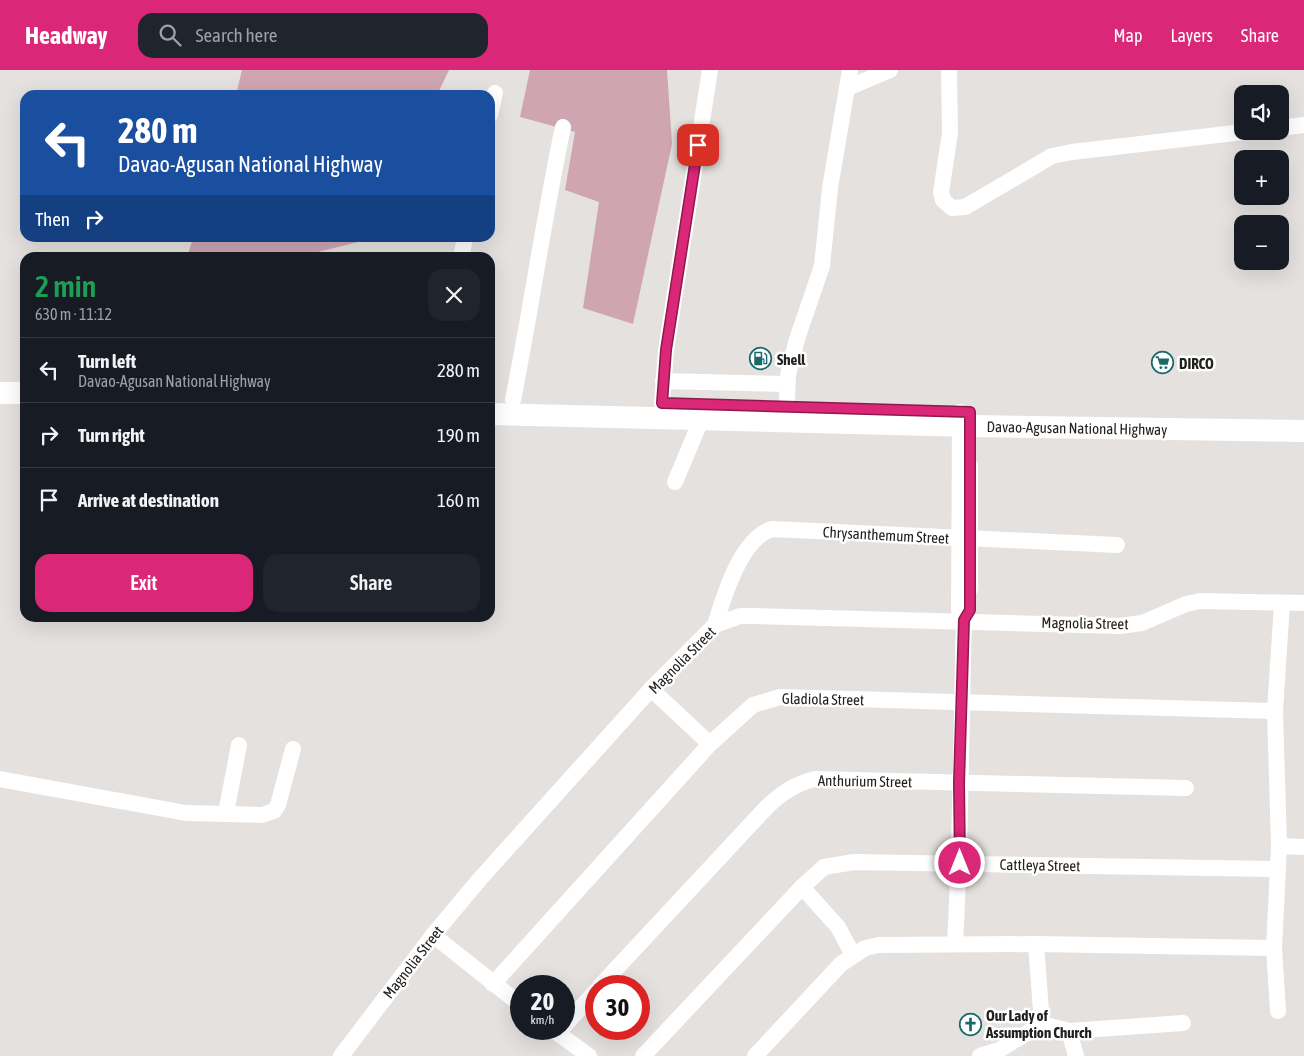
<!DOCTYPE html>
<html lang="en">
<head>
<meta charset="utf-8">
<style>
	body { margin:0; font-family:"Asap Condensed",sans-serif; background:#20242c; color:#f1f3f6; height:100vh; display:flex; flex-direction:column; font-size:19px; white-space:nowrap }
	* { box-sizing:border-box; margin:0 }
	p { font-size:16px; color:#9ea1a6 }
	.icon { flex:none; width:28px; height:28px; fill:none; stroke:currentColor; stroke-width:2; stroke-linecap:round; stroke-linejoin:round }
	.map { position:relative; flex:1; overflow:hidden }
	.panel { position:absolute; left:20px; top:182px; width:475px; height:370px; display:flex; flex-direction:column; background:#171b24; border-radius:15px; box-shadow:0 5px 20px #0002 }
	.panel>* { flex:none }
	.banner { position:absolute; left:20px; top:20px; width:475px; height:152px; border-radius:15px; box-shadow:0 5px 20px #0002; background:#1a4fa0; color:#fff; overflow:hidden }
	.buttons { position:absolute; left:1234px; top:15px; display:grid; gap:10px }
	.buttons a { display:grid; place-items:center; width:55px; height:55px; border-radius:10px; background:#171b24; box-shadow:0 5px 20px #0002; font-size:25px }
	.speed { position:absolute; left:510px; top:905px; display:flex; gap:10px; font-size:25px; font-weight:700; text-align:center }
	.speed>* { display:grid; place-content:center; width:65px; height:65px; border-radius:50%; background:#171b24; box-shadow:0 5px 20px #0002; line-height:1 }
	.speed small { font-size:12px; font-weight:400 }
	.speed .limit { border:8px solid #d22; background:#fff; color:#111 }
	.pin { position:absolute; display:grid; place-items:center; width:42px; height:42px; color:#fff; margin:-21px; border-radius:10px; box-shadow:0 2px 8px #0006 }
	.me { position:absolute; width:55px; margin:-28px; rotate:0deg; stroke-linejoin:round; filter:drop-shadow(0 0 4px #0008) }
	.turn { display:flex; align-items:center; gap:18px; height:105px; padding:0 15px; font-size:22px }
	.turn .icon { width:65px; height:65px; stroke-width:2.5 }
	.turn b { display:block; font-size:35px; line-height:42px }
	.then { display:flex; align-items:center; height:48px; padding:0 15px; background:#0003; gap:10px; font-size:19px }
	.round { display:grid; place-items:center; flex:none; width:52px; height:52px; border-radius:15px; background:#20242c }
	.summary { display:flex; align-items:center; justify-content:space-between; height:85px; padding:0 15px }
	h1 { font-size:30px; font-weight:600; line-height:38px; color:#1e9e55 }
	.action { display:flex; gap:10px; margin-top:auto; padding:10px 15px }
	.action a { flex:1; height:58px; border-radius:15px; background:#db2777; color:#fff; font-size:20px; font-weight:600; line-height:58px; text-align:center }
	.action a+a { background:#20242c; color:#f1f3f6 }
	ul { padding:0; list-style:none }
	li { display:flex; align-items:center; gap:15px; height:65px; padding:0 15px; border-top:1px solid #363941 }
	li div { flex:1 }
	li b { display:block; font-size:19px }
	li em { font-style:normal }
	header { display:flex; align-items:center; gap:30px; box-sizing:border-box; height:70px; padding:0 25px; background:#db2777; color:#fff }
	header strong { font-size:24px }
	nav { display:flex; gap:28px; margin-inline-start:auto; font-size:18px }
	.search { width:350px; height:45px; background:#20242c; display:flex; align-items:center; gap:12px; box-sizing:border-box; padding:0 18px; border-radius:15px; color:#9ea1a6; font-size:19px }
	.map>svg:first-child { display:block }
	.green { fill:#cfa5b2 }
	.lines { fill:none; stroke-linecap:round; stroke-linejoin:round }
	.minor { stroke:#fff; stroke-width:16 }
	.highway { stroke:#fff; stroke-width:22 }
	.route-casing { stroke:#8e194d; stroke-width:12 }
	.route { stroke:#db2777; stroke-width:9 }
	.labels { text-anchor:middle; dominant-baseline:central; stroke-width:5; stroke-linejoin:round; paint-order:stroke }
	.poi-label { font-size:15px; font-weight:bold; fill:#222120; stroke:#fff; text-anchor:start }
	.street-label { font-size:15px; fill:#222120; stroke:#fff }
</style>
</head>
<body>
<header>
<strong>Headway</strong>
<div class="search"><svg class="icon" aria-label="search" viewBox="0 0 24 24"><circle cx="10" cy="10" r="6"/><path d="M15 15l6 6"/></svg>Search here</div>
<nav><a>Map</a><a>Layers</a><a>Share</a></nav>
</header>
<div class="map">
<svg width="1304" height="986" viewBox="0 0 1304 986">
	<rect width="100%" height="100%" fill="#e4e1df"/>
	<g class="green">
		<path d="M242,0H449L437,25H236Z"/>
		<path d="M530,0H667L672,74L633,254L583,238L599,132L565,120L575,62L520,47Z"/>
		<path d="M193,168H374L314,183L312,187H187Z"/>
	</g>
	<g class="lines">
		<g class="minor">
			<path d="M949,0L950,63L941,122L943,130L952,138L965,137L1052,86L1072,82L1252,61"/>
			<path d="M847,18L890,0"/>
			<path d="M490,45L495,23"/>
			<path d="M1280,58L1304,55"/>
			<path d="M461,188L465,168"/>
			<path d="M663,311L787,314"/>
			<path d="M513,330C531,239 544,147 563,57"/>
			<path d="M662,333L666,280L710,0"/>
			<path d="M786,351L788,305L797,269L822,196L830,118L850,0"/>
			<path d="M675,412L701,350"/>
			<path d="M970,519V396"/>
			<path d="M715,555C724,526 741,468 772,459L1117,475"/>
			<path d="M651,619L710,674"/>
			<path d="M0,709L186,743L262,745L274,741L278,735L293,679"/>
			<path d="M226,743L239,675"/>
			<path d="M1279,776L1304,777"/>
			<path d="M802,817L838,857L853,885"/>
			<path d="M433,865L521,935"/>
			<path d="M955,874C961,766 961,658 964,550L959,540L960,342"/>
			<path d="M1036,874L1042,954"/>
			<path d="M493,914L710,674L753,635L780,627L1275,641"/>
			<path d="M600,916L765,739C780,724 794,714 815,709L1186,718"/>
			<path d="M1278,941L1274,878L1279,776L1275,641L1282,533"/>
			<path d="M564,956L596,921"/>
			<path d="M552,959L589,986"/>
			<path d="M1069,961L1183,953"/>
			<path d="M341,986L433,865L479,810L651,619L715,555L740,546H756L1120,556L1142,553L1186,534L1200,531L1304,533"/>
			<path d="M643,986L802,817L824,797L854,792L1277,799"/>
			<path d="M755,986L841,894L865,878L879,875L1036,874L1274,878"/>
			<path d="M980,986L999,980L1042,954L1069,961L1076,986"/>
		</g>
		<g class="highway">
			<path d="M0,323H25"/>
			<path d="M490,344L971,356L1304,361"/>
		</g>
	</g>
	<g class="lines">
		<defs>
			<path id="route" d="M698,75L666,280L662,333L970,342V540L964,550L959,713L960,793"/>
		</defs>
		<use href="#route" class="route-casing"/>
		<use href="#route" class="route"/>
	</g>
	<defs>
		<symbol id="fuel-ring" viewBox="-11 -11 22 22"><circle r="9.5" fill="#fff" stroke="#1c696d" stroke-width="1.5"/><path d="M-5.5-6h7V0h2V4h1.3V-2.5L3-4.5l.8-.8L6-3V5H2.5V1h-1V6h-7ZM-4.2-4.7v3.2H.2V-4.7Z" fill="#1c696d"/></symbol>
		<symbol id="supermarket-ring" viewBox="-11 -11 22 22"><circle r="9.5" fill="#fff" stroke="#1c696d" stroke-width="1.5"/><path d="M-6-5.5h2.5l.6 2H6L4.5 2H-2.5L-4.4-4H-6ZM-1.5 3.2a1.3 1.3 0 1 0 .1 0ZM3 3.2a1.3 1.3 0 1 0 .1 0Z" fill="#1c696d"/></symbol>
		<symbol id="church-ring" viewBox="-11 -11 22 22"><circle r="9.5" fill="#fff" stroke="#1c696d" stroke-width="1.5"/><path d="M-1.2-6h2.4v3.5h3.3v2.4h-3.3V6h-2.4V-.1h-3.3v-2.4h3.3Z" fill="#1c696d"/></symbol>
	</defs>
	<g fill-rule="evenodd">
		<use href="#fuel-ring" x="748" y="276" width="25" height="25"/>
		<use href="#supermarket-ring" x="1150" y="280" width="25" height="25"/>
		<use href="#church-ring" x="958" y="942" width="25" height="25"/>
	</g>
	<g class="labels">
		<g class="poi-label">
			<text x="777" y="289">Shell</text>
			<text x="1179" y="293">DIRCO</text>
			<text x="986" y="945">Our Lady of<tspan x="986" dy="17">Assumption Church</tspan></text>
		</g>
		<g class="street-label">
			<text transform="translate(1077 358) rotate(1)">Davao-Agusan National Highway</text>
			<text transform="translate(886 465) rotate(3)">Chrysanthemum Street</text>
			<text transform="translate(1085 553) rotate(1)">Magnolia Street</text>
			<text transform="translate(682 590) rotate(-45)">Magnolia Street</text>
			<text transform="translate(823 629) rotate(1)">Gladiola Street</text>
			<text transform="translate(865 711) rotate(1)">Anthurium Street</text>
			<text transform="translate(1040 795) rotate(1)">Cattleya Street</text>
			<text transform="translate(413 892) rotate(-52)">Magnolia Street</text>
		</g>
	</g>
</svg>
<div class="buttons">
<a><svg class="icon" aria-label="sound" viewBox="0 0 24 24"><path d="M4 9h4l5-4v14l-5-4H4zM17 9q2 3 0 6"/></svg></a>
<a>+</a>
<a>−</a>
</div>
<div class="speed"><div>20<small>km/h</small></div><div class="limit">30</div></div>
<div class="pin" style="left:698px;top:75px;background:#d93025"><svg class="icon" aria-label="arrive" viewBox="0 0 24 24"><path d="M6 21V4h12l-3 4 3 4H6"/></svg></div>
<svg class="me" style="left:960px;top:793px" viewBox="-20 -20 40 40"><circle r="17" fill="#db2777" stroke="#fff" stroke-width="3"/><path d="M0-11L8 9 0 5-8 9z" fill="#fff"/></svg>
<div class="banner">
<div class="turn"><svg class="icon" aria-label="left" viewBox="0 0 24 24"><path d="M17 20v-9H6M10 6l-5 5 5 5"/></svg><div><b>280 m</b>Davao-Agusan National Highway</div></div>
<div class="then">Then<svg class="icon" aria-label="right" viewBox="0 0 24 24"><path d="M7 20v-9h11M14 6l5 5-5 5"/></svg></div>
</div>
<section class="panel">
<div class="summary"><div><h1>2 min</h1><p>630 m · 11:12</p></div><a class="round"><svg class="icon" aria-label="close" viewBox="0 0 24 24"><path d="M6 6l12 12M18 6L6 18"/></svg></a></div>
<ul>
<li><svg class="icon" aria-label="left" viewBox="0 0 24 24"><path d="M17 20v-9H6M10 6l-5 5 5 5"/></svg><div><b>Turn left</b><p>Davao-Agusan National Highway</p></div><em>280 m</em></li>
<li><svg class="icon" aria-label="right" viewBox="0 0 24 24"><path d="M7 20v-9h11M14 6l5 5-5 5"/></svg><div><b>Turn right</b></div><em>190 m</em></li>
<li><svg class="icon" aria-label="arrive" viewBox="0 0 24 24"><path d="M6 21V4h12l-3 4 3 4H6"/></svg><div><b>Arrive at destination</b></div><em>160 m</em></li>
</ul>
<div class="action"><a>Exit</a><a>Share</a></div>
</section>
</div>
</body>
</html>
